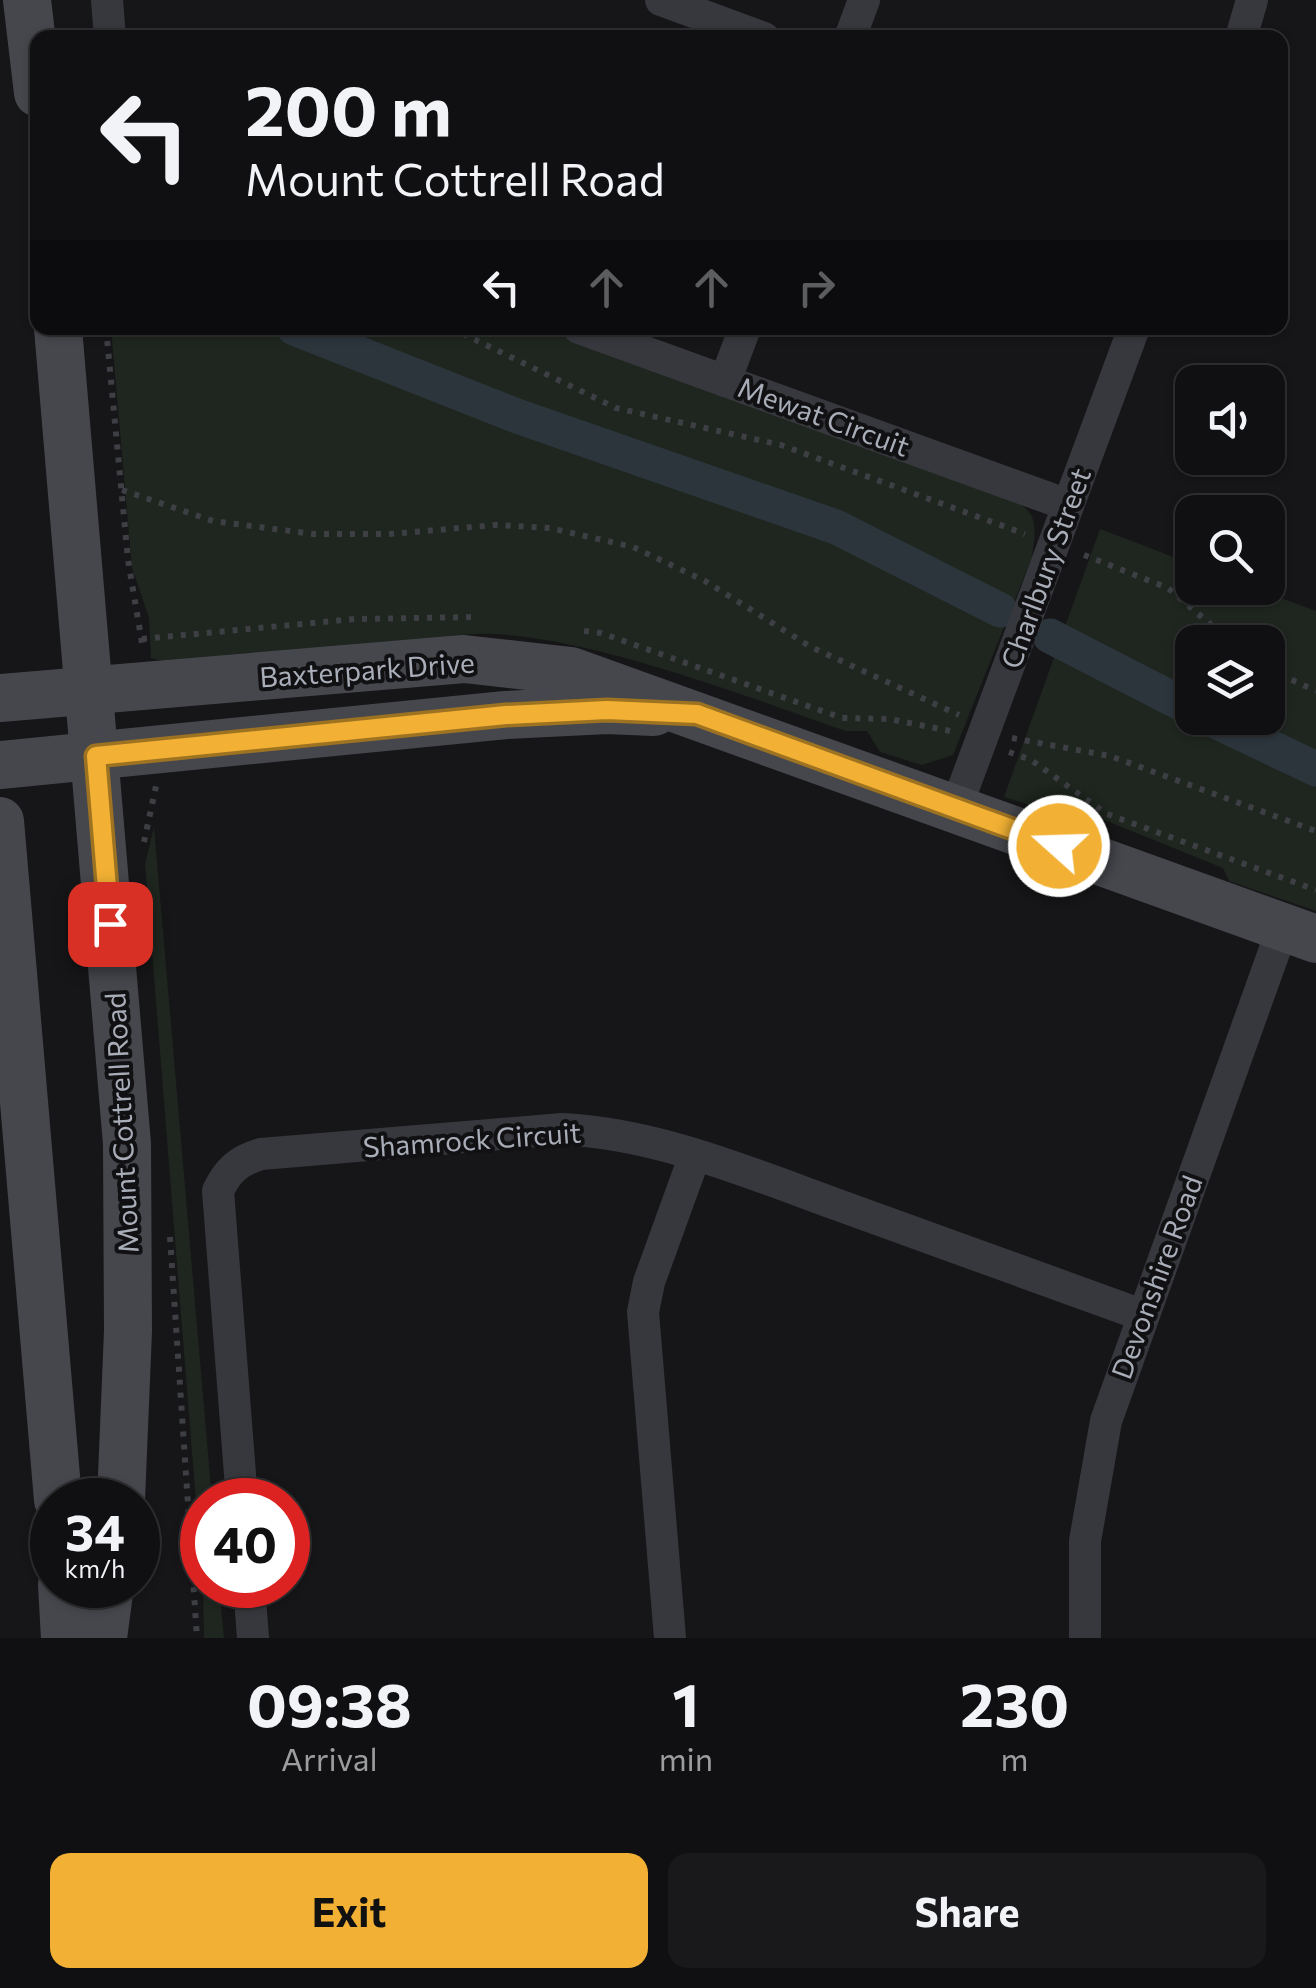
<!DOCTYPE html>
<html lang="en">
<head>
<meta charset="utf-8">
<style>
	body { margin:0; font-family:Commissioner,sans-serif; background:#19191b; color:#f1f3f6; height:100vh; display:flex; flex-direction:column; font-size:38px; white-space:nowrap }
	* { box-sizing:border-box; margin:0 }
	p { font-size:32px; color:#9c9d9f }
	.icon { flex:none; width:55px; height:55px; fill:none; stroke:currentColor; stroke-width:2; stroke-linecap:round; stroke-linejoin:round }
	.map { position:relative; height:1638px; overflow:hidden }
	.side { display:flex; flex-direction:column; background:#101012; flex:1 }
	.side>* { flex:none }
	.hud { position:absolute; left:30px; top:30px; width:1258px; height:305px; border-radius:20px; box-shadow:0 2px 8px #0004,0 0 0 2px #303032; background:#101012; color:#f1f3f6; overflow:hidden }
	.controls { position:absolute; left:1175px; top:365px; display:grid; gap:20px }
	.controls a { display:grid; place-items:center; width:110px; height:110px; border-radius:20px; background:#101012; box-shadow:0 2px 8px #0004,0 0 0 2px #303032; font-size:50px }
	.speed { position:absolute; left:30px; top:1478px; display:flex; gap:20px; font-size:50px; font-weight:700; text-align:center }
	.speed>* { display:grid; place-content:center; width:130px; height:130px; border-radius:50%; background:#101012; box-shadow:0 2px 8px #0004,0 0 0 2px #303032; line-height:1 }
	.speed small { font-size:25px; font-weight:400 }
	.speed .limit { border:15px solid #d22; background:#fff; color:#111 }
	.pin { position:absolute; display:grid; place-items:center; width:85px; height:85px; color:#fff; margin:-42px; border-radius:20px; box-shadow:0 5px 15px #0006 }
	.me { position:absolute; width:110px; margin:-55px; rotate:290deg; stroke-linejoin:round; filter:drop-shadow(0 0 8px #0008) }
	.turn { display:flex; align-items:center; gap:35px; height:210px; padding:0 50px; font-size:45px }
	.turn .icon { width:130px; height:130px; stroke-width:2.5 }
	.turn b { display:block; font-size:70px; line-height:85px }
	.lanes { display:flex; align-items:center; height:95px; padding:0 50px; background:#0003; justify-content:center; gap:50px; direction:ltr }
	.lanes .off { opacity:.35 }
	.eta { display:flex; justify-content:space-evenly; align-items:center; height:170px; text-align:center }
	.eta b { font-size:60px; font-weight:700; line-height:70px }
	.cta { display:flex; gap:20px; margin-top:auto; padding:20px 50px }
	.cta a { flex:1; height:115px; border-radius:20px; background:#f2b134; color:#111; font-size:40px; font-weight:700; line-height:115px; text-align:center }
	.cta a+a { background:#19191b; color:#f1f3f6 }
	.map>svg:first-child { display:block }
	.green { fill:#1e261f; fill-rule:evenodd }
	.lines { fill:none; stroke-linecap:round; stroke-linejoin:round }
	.canal { stroke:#2c353c; stroke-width:35 }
	.path { stroke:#3d3f44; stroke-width:6; stroke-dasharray:5 8; stroke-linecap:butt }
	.street { stroke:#37383d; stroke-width:32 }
	.secondary { stroke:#45474d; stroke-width:48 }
	.route-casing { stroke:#9d7322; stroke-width:25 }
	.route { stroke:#f2b134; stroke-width:18 }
	.labels { text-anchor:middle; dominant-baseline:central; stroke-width:8; stroke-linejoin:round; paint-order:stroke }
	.street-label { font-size:28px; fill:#a8adb8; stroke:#111113 }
</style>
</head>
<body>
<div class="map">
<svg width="1316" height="1638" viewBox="0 0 1316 1638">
	<rect width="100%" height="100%" fill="#161618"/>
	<g class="green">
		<path d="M111,328H547L1005,494C1038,513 1037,520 1032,557L953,755L922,765L880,752L867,731H846C759,702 510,602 430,644L170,663L151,658L149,618L132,568Z"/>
		<path d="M1100,529L1192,564V588H1254L1316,611V911L1229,881L1223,868L1062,803L1046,810L1004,797ZM1268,642V718H1192V642Z"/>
		<path d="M154,827L212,1500H202V1577L145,864Z"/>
		<path d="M203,1585H219L224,1638H204Z"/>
	</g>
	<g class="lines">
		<g class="canal">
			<path d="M294,328L517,416L836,527L1000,610"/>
			<path d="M1050,636L1192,709"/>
			<path d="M1209,718L1316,769"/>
		</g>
		<g class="path">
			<path d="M106,328L128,560L143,649"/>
			<path d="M451,328L616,408L781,445L1025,534"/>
			<path d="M122,490L213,521L313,534H389L496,525L550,528L633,547L705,581L811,647L959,715"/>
			<path d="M1084,555L1168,588L1231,642"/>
			<path d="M584,631L601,633L842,718L889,719L950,731"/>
			<path d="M142,639L355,619L478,617"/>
			<path d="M1268,669L1316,691"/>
			<path d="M1012,738L1110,756L1316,831"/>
			<path d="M1009,752L1031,760L1107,814L1316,890"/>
			<path d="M144,842L156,786"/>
			<path d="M170,1237L197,1638"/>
		</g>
		<g class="street">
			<path d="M107,0L110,38"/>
			<path d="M661,0L764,38"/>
			<path d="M850,38L864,0"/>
			<path d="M1241,38L1252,0"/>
			<path d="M579,328L1068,505"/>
			<path d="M725,381L745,328"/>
			<path d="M956,808L1134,328"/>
			<path d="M242,1500L218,1191C228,1170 238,1161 261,1154L562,1129C659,1134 750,1173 841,1206C941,1242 1042,1279 1142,1315"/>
			<path d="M249,1585L253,1638"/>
			<path d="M670,1638L643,1312L649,1282L695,1155"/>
			<path d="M1085,1638V1541L1106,1421L1283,927"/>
		</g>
		<g class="secondary">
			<path d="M27,0L38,93"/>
			<path d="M58,328L127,1144L128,1331L121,1500"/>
			<path d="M0,698L464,659L571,671L1316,939"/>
			<path d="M0,765L506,715L607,710L654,712"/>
			<path d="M0,821L58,1500"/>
			<path d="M62,1585L65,1638"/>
			<path d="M103,1638L110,1585"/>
		</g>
	</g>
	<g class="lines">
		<defs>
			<path id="route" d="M110,924L96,756L506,715L607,710L697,714L1059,846"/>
		</defs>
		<use href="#route" class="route-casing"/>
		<use href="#route" class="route"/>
	</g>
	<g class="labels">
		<g class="street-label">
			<text transform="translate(824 416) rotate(20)">Mewat Circuit</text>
			<text transform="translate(1045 568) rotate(-70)">Charlbury Street</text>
			<text transform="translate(367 669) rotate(-4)">Baxterpark Drive</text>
			<text transform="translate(121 1123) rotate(-93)">Mount Cottrell Road</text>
			<text transform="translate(472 1139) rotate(-4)">Shamrock Circuit</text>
			<text transform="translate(1156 1277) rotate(-70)">Devonshire Road</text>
		</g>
	</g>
</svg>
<div class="controls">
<a><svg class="icon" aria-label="sound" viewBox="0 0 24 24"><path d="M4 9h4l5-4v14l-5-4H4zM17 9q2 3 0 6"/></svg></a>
<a><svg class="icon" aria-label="search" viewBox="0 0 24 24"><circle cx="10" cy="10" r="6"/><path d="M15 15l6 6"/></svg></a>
<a><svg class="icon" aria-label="layers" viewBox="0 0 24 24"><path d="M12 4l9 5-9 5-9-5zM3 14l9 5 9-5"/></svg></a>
</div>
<div class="speed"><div>34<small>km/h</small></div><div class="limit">40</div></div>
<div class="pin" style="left:110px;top:924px;background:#d93025"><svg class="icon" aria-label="arrive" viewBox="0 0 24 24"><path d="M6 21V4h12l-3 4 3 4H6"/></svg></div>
<svg class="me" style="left:1059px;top:846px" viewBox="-20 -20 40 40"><circle r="17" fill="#f2b134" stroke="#fff" stroke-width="3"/><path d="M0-11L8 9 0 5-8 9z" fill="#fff"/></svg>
<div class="hud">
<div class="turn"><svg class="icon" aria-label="left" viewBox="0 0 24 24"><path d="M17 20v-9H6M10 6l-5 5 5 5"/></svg><div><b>200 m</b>Mount Cottrell Road</div></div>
<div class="lanes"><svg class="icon" aria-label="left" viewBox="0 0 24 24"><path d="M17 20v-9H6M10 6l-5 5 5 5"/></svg><svg class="icon off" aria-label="ahead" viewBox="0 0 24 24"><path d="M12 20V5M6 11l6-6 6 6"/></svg><svg class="icon off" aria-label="ahead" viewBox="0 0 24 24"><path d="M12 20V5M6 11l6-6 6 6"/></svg><svg class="icon off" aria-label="right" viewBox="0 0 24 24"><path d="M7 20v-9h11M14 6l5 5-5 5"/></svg></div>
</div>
</div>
<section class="side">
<div class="eta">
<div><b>09:38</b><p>Arrival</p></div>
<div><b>1</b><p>min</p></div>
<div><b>230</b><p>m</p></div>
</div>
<div class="cta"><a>Exit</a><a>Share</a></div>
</section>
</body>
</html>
